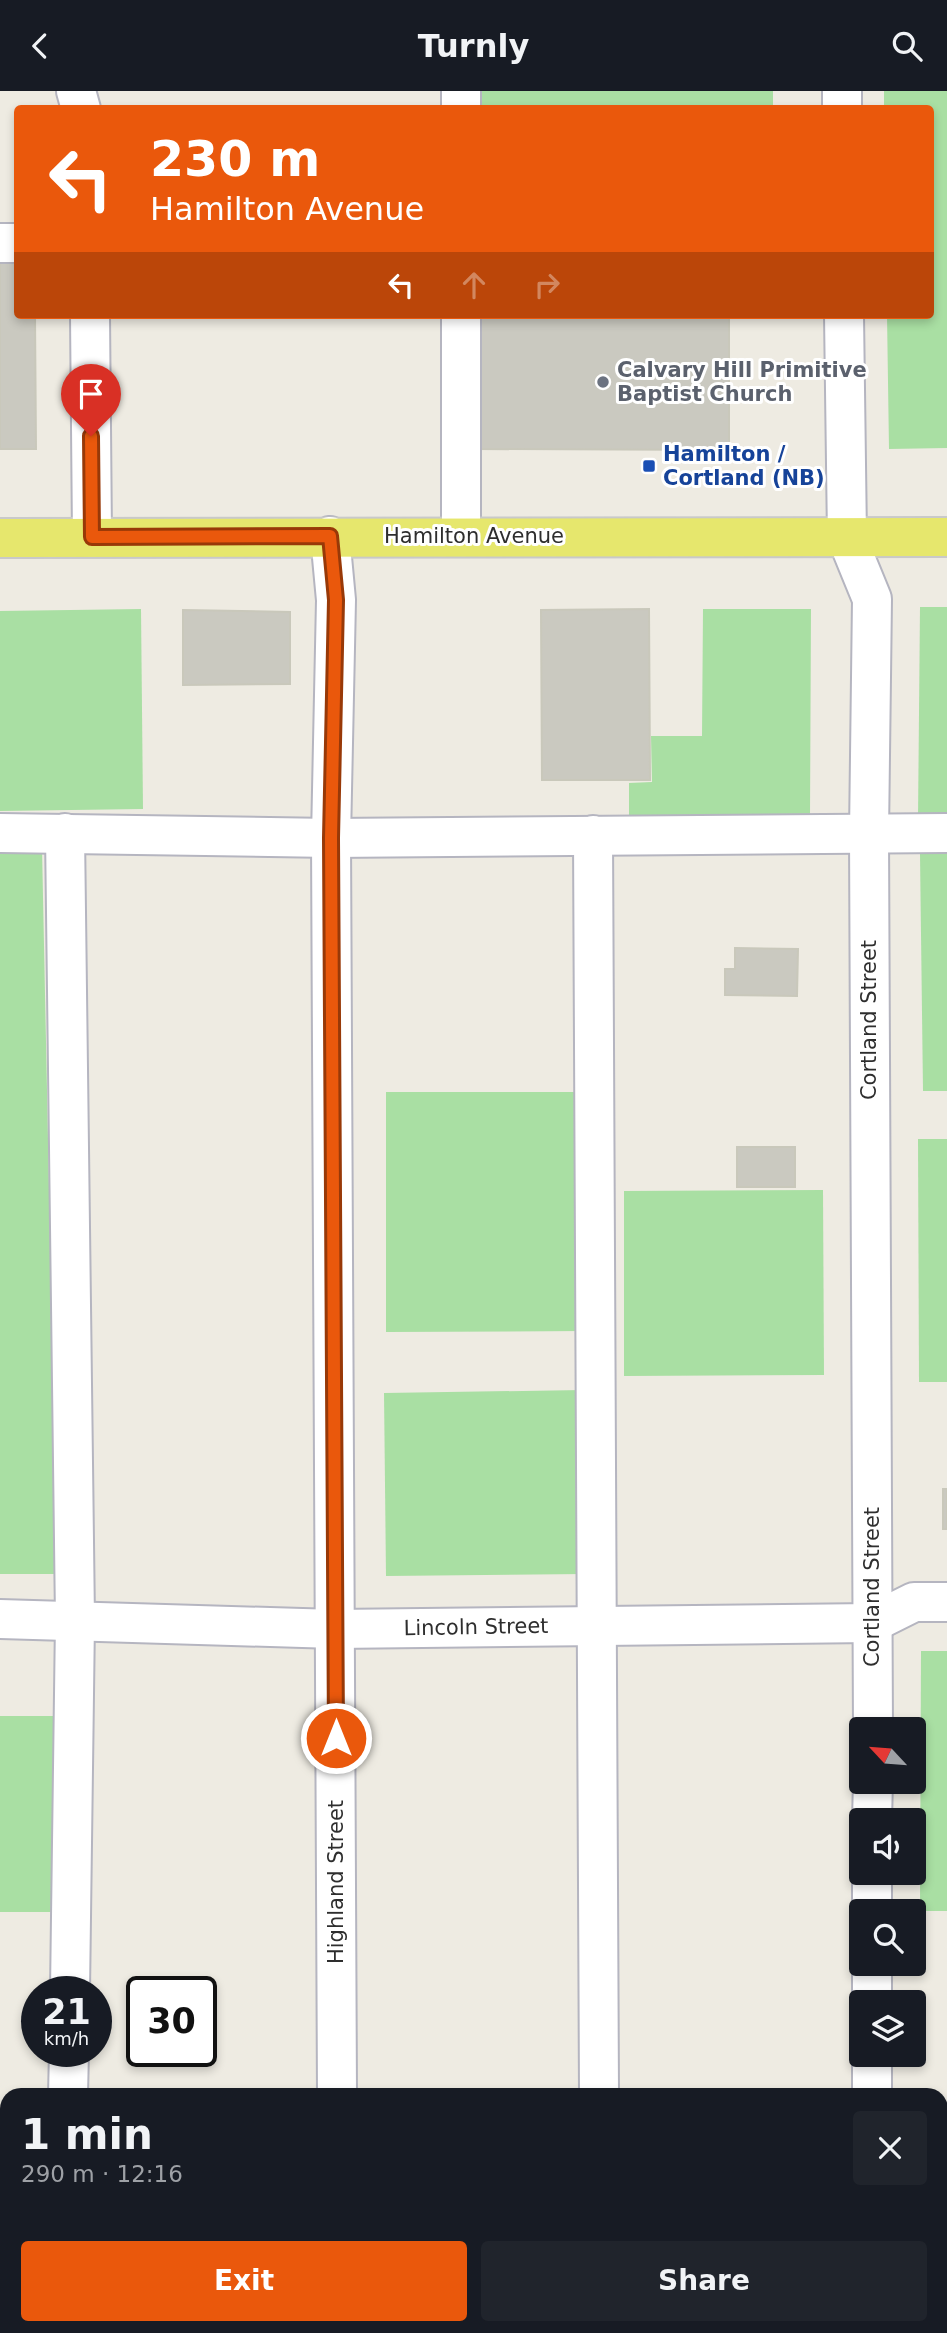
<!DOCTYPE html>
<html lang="en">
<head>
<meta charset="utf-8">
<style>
	body { margin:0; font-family:"DejaVu Sans",sans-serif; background:#20242c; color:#f1f3f6; height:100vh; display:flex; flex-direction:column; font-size:26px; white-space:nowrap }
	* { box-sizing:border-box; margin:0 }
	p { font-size:23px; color:#9ea1a6 }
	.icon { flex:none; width:38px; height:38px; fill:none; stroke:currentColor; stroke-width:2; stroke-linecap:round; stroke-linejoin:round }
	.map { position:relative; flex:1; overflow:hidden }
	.details { position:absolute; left:0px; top:1997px; width:948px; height:247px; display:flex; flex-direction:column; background:#171b24; border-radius:21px 21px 0 0; box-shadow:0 4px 10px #0003 }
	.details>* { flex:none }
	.hud { position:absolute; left:14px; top:14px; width:920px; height:214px; border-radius:7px; box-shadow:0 4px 10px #0003; background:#ea580c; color:#fff; overflow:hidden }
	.needle { width:46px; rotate:296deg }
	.controls { position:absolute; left:849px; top:1626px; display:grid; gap:14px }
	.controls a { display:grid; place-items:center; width:77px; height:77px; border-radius:7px; background:#171b24; box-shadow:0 4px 10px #0003; font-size:35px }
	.speed { position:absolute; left:21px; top:1885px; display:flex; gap:14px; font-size:35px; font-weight:700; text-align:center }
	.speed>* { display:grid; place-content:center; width:91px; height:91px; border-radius:50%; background:#171b24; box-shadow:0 4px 10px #0003; line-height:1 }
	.speed small { font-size:18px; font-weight:400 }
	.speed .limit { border:4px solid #111; border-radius:10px; background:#fff; color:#111 }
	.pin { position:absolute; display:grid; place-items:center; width:60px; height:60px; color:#fff; margin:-72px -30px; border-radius:50% 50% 50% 0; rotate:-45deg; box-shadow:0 0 7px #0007 }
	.pin .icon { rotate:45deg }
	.me { position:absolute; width:77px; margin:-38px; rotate:0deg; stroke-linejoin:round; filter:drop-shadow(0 0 5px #0008) }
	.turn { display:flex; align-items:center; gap:24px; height:147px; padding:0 21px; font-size:32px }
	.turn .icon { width:91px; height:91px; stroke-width:2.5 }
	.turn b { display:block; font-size:49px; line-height:60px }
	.lanes { display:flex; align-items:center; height:66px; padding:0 21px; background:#0003; justify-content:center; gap:35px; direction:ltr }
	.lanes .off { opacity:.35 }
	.round { display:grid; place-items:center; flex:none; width:74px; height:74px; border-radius:7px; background:#20242c }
	.headline { display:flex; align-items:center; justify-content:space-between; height:119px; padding:0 21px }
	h1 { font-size:42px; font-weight:700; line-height:52px }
	.cta { display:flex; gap:14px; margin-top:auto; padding:14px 21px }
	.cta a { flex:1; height:80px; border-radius:7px; background:#ea580c; color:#fff; font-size:28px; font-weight:700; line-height:80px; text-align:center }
	.cta a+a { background:#20242c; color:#f1f3f6 }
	header { display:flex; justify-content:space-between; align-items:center; height:91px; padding:0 21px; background:#171b24; font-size:32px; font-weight:700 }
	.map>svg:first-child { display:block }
	.green { fill:#a9dfa3 }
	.building { fill:#cac9c0; stroke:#c9c8bb; stroke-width:2 }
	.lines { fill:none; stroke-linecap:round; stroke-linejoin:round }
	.minor-casing { stroke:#b5b5c0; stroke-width:42 }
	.major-casing { stroke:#c9c9c9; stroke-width:42 }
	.minor { stroke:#fff; stroke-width:38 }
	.major { stroke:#e6e76d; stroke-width:38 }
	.route-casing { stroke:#983908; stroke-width:18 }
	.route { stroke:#ea580c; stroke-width:12 }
	.worship-dot { fill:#6b7280; stroke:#fff; stroke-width:2.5 }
	.transit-dot { fill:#1a4fb4; stroke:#fff; stroke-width:2.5 }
	.labels { text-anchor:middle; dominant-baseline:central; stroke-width:6; stroke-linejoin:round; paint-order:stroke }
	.worship-label { font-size:21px; font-weight:bold; fill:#5b616d; stroke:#fff; text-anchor:start }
	.transit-label { font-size:21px; font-weight:bold; fill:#164399; stroke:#fff; text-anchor:start }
	.street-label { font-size:21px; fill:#2e2e2e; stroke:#fff }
</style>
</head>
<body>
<header><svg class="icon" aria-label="back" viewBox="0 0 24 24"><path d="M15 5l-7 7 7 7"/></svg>Turnly<svg class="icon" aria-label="search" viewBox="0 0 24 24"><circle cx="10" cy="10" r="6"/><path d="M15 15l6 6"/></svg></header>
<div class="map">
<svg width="947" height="2242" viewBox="0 0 947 2242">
	<rect width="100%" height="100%" fill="#eeebe2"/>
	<g class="green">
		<rect x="475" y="0" width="298" height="17"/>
		<path d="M884,0H947V357L889,358L887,224H931V18L884,17Z"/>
		<path d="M920,516H947V728H918Z"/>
		<path d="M141,518L143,718L0,720V520Z"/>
		<path d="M703,518H811L810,726H629V692L652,691L651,645H702Z"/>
		<path d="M0,756L42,757L57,1483H0Z"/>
		<path d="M947,762V1000H923L920,763Z"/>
		<path d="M386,1001H585V1240L386,1241Z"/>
		<path d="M918,1048H947V1291H919Z"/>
		<path d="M823,1099L824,1284L624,1285V1100Z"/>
		<path d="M583,1299L585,1483L386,1485L384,1302Z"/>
		<path d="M921,1560H947V1820H920Z"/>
		<path d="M0,1625H57L56,1821H0Z"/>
	</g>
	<g class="building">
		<path d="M18,161V224H35L36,358H0V162Z"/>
		<path d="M475,224H729V359L477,358Z"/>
		<path d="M649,518L650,689H542L541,519Z"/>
		<path d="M183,519L290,521V593L183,594Z"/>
		<path d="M735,857L798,858L797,905L725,904V878H735Z"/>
		<rect x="737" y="1056" width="58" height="40"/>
		<rect x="943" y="1398" width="4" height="40"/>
	</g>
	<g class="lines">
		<defs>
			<g id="minor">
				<path d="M76,0L81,18"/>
				<path d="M842,0V18"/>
				<path d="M461,18V0"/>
				<path d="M0,152H18"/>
				<path d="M90,224L92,446"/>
				<path d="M461,224V445"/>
				<path d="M844,224L847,447L872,508L869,743L873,1638"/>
				<path d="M330,445L336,509L331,747L337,2004"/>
				<path d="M0,742L331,747L947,742"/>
				<path d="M65,742L75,1529L70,1900"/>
				<path d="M593,744L599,2004"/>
				<path d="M0,1528L335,1538L872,1532L914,1511H947"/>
				<path d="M872,1729L873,1690"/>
				<path d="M872,1820V1782"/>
				<path d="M872,1911V1872"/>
				<path d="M68,2004L69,1960"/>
				<path d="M872,2004V1964"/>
				<path d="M337,2236V2242"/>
				<path d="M600,2236V2242"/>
				<path d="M65,2242V2236"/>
				<path d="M872,2242V2236"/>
			</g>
			<path id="major" d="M0,447L947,446"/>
		</defs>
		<use href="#minor" class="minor-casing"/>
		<use href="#major" class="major-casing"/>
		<use href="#minor" class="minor"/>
		<use href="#major" class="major"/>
	</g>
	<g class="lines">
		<defs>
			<path id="route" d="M91,345L92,446L330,445L336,509L331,747L336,1647"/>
		</defs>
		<use href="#route" class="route-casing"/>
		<use href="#route" class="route"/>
	</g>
	<circle class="worship-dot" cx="603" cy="291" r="7"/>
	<rect class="transit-dot" x="642" y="368" width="14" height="14" rx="3.5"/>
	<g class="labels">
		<g class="worship-label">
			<text x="617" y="279">Calvary Hill Primitive<tspan x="617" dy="24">Baptist Church</tspan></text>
		</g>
		<g class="transit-label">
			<text x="663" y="363">Hamilton /<tspan x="663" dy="24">Cortland (NB)</tspan></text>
		</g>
		<g class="street-label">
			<text x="474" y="445">Hamilton Avenue</text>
			<text transform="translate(869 929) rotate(-90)">Cortland Street</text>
			<text transform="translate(872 1496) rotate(-90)">Cortland Street</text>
			<text transform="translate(476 1536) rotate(-1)">Lincoln Street</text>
			<text transform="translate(336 1791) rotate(-90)">Highland Street</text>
		</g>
	</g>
</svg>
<div class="controls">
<a><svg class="needle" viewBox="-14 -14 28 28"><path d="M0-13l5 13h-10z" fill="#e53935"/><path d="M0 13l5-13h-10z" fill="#9ea1a6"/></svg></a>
<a><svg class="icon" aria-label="sound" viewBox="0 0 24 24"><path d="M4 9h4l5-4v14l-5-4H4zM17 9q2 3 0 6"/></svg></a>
<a><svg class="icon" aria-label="search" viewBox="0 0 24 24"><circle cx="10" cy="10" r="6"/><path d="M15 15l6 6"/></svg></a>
<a><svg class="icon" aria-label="layers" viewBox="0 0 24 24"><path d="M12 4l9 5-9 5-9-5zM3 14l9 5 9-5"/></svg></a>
</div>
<div class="speed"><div>21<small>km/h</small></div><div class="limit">30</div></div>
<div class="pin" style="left:91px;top:345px;background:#d93025"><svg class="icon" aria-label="arrive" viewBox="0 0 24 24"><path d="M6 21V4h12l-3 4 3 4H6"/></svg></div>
<svg class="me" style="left:336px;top:1647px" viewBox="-20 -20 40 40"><circle r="17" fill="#ea580c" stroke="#fff" stroke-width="3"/><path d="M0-11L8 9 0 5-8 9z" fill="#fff"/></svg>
<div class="hud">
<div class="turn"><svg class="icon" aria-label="left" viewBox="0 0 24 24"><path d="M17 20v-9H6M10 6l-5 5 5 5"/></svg><div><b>230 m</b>Hamilton Avenue</div></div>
<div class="lanes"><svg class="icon" aria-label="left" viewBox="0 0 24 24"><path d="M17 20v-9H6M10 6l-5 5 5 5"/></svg><svg class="icon off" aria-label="ahead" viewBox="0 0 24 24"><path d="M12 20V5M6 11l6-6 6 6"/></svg><svg class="icon off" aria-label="right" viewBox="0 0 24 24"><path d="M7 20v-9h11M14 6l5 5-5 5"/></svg></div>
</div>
<section class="details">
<div class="headline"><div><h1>1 min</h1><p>290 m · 12:16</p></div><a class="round"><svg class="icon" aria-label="close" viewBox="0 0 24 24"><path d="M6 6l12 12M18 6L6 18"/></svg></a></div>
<div class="cta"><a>Exit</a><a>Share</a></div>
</section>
</div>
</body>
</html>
